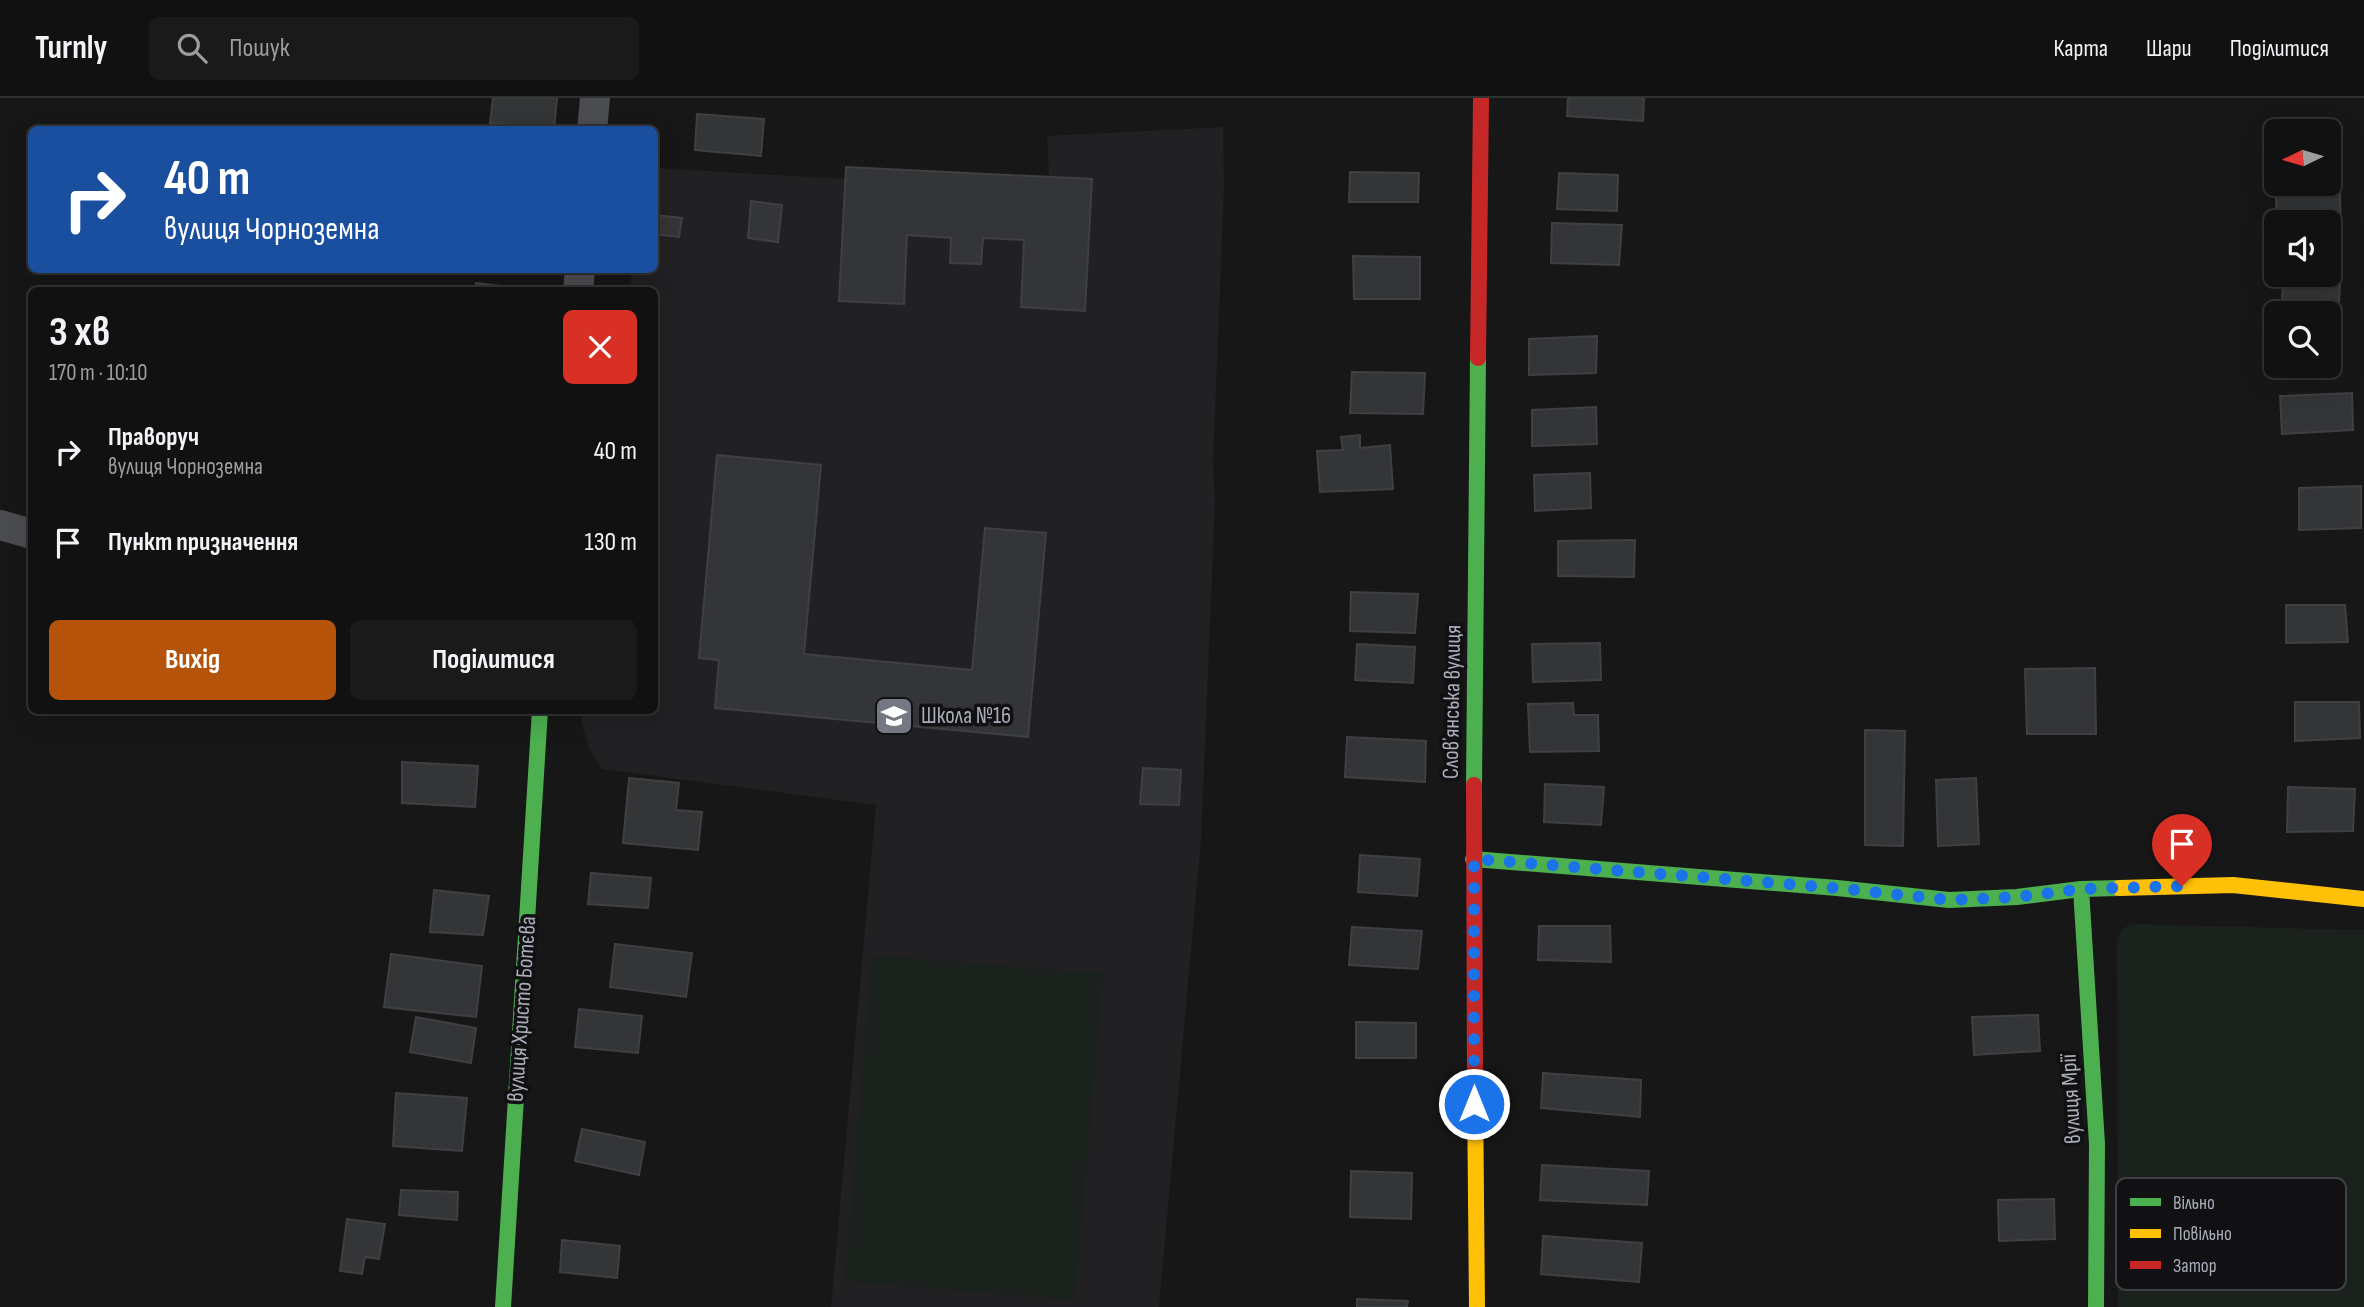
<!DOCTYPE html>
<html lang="uk">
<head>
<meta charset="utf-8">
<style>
	body { margin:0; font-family:"Sofia Sans Condensed",sans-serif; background:#1a1a1a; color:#f1f3f6; height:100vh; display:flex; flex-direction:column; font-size:26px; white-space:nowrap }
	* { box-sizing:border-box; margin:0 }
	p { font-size:23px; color:#9c9d9f }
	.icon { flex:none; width:38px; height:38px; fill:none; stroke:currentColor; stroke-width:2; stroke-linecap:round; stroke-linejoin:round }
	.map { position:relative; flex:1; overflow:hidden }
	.side { position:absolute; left:28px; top:189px; width:630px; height:427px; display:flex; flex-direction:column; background:#111; border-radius:10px; box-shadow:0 7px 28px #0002,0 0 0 2px #303131 }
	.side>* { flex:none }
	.hud { position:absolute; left:28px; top:28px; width:630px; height:147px; border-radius:10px; box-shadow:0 7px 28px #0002,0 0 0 2px #303131; background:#1a4fa0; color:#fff; overflow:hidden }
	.needle { width:46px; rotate:265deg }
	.fabs { position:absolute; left:2264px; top:21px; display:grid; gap:14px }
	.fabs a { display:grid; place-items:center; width:77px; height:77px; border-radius:10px; background:#111; box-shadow:0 7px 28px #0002,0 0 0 2px #303131; font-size:35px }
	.pin { position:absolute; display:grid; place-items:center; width:60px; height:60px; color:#fff; margin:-72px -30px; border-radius:50% 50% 50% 0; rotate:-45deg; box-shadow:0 0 7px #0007 }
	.pin .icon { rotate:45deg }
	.me { position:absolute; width:77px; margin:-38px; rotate:0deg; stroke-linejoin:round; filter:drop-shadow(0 0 5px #0008) }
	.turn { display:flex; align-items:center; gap:24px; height:147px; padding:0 21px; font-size:32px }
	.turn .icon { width:91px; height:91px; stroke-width:2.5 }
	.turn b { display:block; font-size:49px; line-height:60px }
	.round { display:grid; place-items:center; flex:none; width:74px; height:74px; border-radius:10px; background:#1a1a1a }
	.head { display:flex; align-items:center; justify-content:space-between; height:119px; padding:0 21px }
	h1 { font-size:42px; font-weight:700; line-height:52px }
	.action { display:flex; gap:14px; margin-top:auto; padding:14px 21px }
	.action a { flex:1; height:80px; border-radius:10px; background:#b45309; color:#fff; font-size:28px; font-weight:700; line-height:80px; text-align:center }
	.action a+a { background:#1a1a1a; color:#f1f3f6 }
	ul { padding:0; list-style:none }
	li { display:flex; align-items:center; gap:21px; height:91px; padding:0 21px }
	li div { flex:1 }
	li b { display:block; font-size:26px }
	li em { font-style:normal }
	header { display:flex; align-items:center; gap:42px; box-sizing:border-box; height:98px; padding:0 35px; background:#111; border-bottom:2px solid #303131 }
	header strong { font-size:33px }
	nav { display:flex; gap:38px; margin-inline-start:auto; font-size:24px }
	.search { width:490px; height:63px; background:#1a1a1a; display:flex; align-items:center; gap:18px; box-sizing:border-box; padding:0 24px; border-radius:10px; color:#9c9d9f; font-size:26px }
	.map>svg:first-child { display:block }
	.built { fill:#212124 }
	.green { fill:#1b211c }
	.building { fill:#343537; stroke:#3f4043; stroke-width:2 }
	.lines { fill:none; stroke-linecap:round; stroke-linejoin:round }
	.street { stroke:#4b4c50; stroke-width:30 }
	.fast { stroke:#4caf50; stroke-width:16 }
	.slow { stroke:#ffc107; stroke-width:16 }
	.jam { stroke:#c62828; stroke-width:16 }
	.route { stroke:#1a73e8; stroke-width:12; stroke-dasharray:0 21.6 }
	.labels { text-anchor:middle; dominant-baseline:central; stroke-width:7; stroke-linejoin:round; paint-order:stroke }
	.street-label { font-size:23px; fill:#a8adb8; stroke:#111113 }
	.poi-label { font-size:23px; fill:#a8adb8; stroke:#111113; text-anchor:start }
	.key { fill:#111113; stroke:#3e4045; stroke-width:2 }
	.key-label { font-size:19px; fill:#a8adb8 }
</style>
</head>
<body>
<header>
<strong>Turnly</strong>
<div class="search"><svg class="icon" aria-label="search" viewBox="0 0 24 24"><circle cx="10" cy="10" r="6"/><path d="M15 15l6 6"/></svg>Пошук</div>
<nav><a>Карта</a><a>Шари</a><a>Поділитися</a></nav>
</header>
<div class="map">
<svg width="2364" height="1209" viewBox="0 0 2364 1209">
	<rect width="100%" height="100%" fill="#171717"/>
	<path class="built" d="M1223,29L1224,89L1213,365L1215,405L1201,742L1159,1209H831L876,707L602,671L590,652L581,624L583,613L654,612V192H630L632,172H654L655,70L844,81L846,69L1049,79L1047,38Z"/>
	<g class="green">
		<path d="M2132,826L2364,832V1209H2118L2117,842L2122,831Z"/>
		<path d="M872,857L1103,876L1075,1202L845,1183Z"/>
	</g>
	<g class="building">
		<path d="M493,0H557L554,32L490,25Z"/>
		<path d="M1568,0H1644L1643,23L1567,18Z"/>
		<path d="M697,16L764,21L761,58L695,52Z"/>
		<path d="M2329,33L2340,34V72H2329Z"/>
		<path d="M846,69L1092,81L1085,213L1021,209L1024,142L983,140L981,166L950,165L951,140L907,137L904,206L839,203Z"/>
		<path d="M1350,74L1419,75L1418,104H1349Z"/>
		<path d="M1559,75L1618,77L1617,113L1557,111Z"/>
		<path d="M2340,95L2341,135L2329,136V124H2277L2276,98Z"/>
		<path d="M751,103L782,107L778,144L748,140Z"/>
		<path d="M654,117L682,120L679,139L654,136Z"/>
		<path d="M1552,125L1622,127L1619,167L1551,165Z"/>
		<path d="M1353,158L1420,159V201H1354Z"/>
		<path d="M2329,170H2341L2339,205L2282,204L2283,177H2329Z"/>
		<path d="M476,185L532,192H475Z"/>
		<path d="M1597,238L1596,275L1529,277V241Z"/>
		<path d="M1352,274L1425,275L1423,316L1350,315Z"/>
		<path d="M2352,295L2353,332L2282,336L2280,298Z"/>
		<path d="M1596,309L1597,346L1532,348V312Z"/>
		<path d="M1360,337V350L1390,347L1393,391L1320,394L1317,353L1343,352L1341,339Z"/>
		<path d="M717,357L821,367L804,556L972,572L985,430L1046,435L1028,639L715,610L719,562L699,560Z"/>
		<path d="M1590,375L1591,410L1535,413L1534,377Z"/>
		<path d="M2361,388V430L2299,432V390Z"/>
		<path d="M1635,442L1634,479L1558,478V443Z"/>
		<path d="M1351,494L1418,496L1415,535L1350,533Z"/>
		<path d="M2286,507H2345L2348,544L2286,545Z"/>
		<path d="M1600,545L1601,582L1533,584L1532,546Z"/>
		<path d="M1357,546L1415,549L1413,585L1355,582Z"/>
		<path d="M2095,570L2096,636H2027L2025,571Z"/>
		<path d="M2295,604H2359L2360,640L2295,643Z"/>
		<path d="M1573,605L1574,617H1598L1599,653L1530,654L1528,606Z"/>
		<path d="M1865,632L1905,633L1903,748L1865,747Z"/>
		<path d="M1347,639L1426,643L1425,684L1345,679Z"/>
		<path d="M402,664L478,668L475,709L402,705Z"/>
		<path d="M1143,670L1181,672L1179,707L1140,706Z"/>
		<path d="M629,680L679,685L676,712L702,714L698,752L623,745Z"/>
		<path d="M1976,680L1979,746L1938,748L1936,682Z"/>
		<path d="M1545,686L1604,689L1601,727L1544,724Z"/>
		<path d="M2288,689L2355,691L2353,733L2287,734Z"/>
		<path d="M1360,757L1420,761L1417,798L1358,794Z"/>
		<path d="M591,775L651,780L648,810L588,806Z"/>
		<path d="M434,792L489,798L483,837L430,834Z"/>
		<path d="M1539,828H1610L1611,864L1538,862Z"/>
		<path d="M1352,829L1422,833L1418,871L1349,867Z"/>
		<path d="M615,846L692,855L686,899L610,889Z"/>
		<path d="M391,856L482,868L476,919L384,909Z"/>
		<path d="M579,911L642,918L638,955L575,949Z"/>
		<path d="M2038,917L2040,953L1974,957L1972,919Z"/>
		<path d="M416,919L476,930L471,965L410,954Z"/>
		<path d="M1356,924L1416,925V960H1356Z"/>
		<path d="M1543,975L1641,982L1640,1019L1541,1010Z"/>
		<path d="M396,995L467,1000L462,1053L393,1048Z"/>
		<path d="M582,1031L645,1044L639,1077L575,1063Z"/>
		<path d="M1542,1067L1649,1073L1647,1107L1540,1102Z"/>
		<path d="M1351,1073L1412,1075L1411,1121L1350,1119Z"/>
		<path d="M401,1092L458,1094L457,1122L399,1117Z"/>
		<path d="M2054,1101L2055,1141L1999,1143L1998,1102Z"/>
		<path d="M347,1121L385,1126L379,1161L365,1159L362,1176L340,1173Z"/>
		<path d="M1543,1138L1642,1145L1639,1184L1541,1176Z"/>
		<path d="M562,1142L620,1148L617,1180L560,1174Z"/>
		<path d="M1357,1201L1408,1203L1407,1209H1357Z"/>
	</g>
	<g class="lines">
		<g class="street">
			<path d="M592,32L595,0"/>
			<path d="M578,192L580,172"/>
			<path d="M0,427L32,436"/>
		</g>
		<g class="fast">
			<path d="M1474,687L1478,260"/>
			<path d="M1473,761L1837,790L1949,802L2017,799L2081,791L2119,790"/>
			<path d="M2081,791L2097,1046L2096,1209"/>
			<path d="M503,1209L540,612"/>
		</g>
		<g class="slow">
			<path d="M2119,790L2233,787L2364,801"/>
			<path d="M1475,989L1477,1209"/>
		</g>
		<g class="jam">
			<path d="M1478,260L1481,0"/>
			<path d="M1474,687L1475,989"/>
		</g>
	</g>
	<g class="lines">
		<path class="route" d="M1474,1006V761L1837,790L1949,802L2017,799L2081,791L2182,788"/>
	</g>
	<defs>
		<symbol id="school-square" viewBox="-11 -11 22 22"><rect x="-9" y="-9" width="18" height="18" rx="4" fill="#757880" stroke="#111113"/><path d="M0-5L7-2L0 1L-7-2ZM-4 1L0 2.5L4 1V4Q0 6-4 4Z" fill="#fff"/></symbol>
	</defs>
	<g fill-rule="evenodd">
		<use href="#school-square" x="872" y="596" width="44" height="44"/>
	</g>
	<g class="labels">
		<g class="street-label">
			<text transform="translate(1452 604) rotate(-89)">Словʼянська вулиця</text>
			<text transform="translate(522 911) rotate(-86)">вулиця Христо Ботєва</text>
			<text transform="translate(2071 1001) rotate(-93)">вулиця Мрії</text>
		</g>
		<g class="poi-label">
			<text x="921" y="618">Школа №16</text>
		</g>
	</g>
	<rect x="2116" y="1080" width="230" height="112" rx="10" class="key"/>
	<rect x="2130" y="1100" width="31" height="8" fill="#4caf50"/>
	<rect x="2130" y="1131" width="31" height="9" fill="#ffc107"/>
	<rect x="2130" y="1163" width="31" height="8" fill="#c62828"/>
	<g class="key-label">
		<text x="2173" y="1111">Вільно</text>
		<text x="2173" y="1142">Повільно</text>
		<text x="2173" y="1174">Затор</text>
	</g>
</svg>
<div class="fabs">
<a><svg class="needle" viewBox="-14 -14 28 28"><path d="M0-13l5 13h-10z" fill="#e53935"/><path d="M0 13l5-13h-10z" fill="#9c9d9f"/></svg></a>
<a><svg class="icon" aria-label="sound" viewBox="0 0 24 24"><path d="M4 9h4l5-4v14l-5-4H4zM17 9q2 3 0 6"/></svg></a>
<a><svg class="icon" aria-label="search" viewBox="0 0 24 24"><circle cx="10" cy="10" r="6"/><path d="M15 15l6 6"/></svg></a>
</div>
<div class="pin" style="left:2182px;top:788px;background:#d93025"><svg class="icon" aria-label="arrive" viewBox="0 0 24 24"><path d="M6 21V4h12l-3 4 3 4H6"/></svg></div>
<svg class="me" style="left:1474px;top:1006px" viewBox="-20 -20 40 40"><circle r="17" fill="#1a73e8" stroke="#fff" stroke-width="3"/><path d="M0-11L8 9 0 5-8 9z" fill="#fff"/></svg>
<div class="hud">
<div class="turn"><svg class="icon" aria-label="right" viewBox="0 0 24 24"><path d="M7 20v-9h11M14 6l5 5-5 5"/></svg><div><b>40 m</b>вулиця Чорноземна</div></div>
</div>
<section class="side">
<div class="head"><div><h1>3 хв</h1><p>170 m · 10:10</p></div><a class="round" style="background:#d93025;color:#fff"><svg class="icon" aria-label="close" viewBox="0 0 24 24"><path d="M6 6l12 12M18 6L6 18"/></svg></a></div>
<ul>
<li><svg class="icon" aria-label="right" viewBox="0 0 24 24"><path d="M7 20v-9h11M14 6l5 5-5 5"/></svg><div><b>Праворуч</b><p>вулиця Чорноземна</p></div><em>40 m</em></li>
<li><svg class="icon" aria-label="arrive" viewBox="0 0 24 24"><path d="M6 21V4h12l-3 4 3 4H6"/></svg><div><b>Пункт призначення</b></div><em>130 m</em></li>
</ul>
<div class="action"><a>Вихід</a><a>Поділитися</a></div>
</section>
</div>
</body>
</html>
